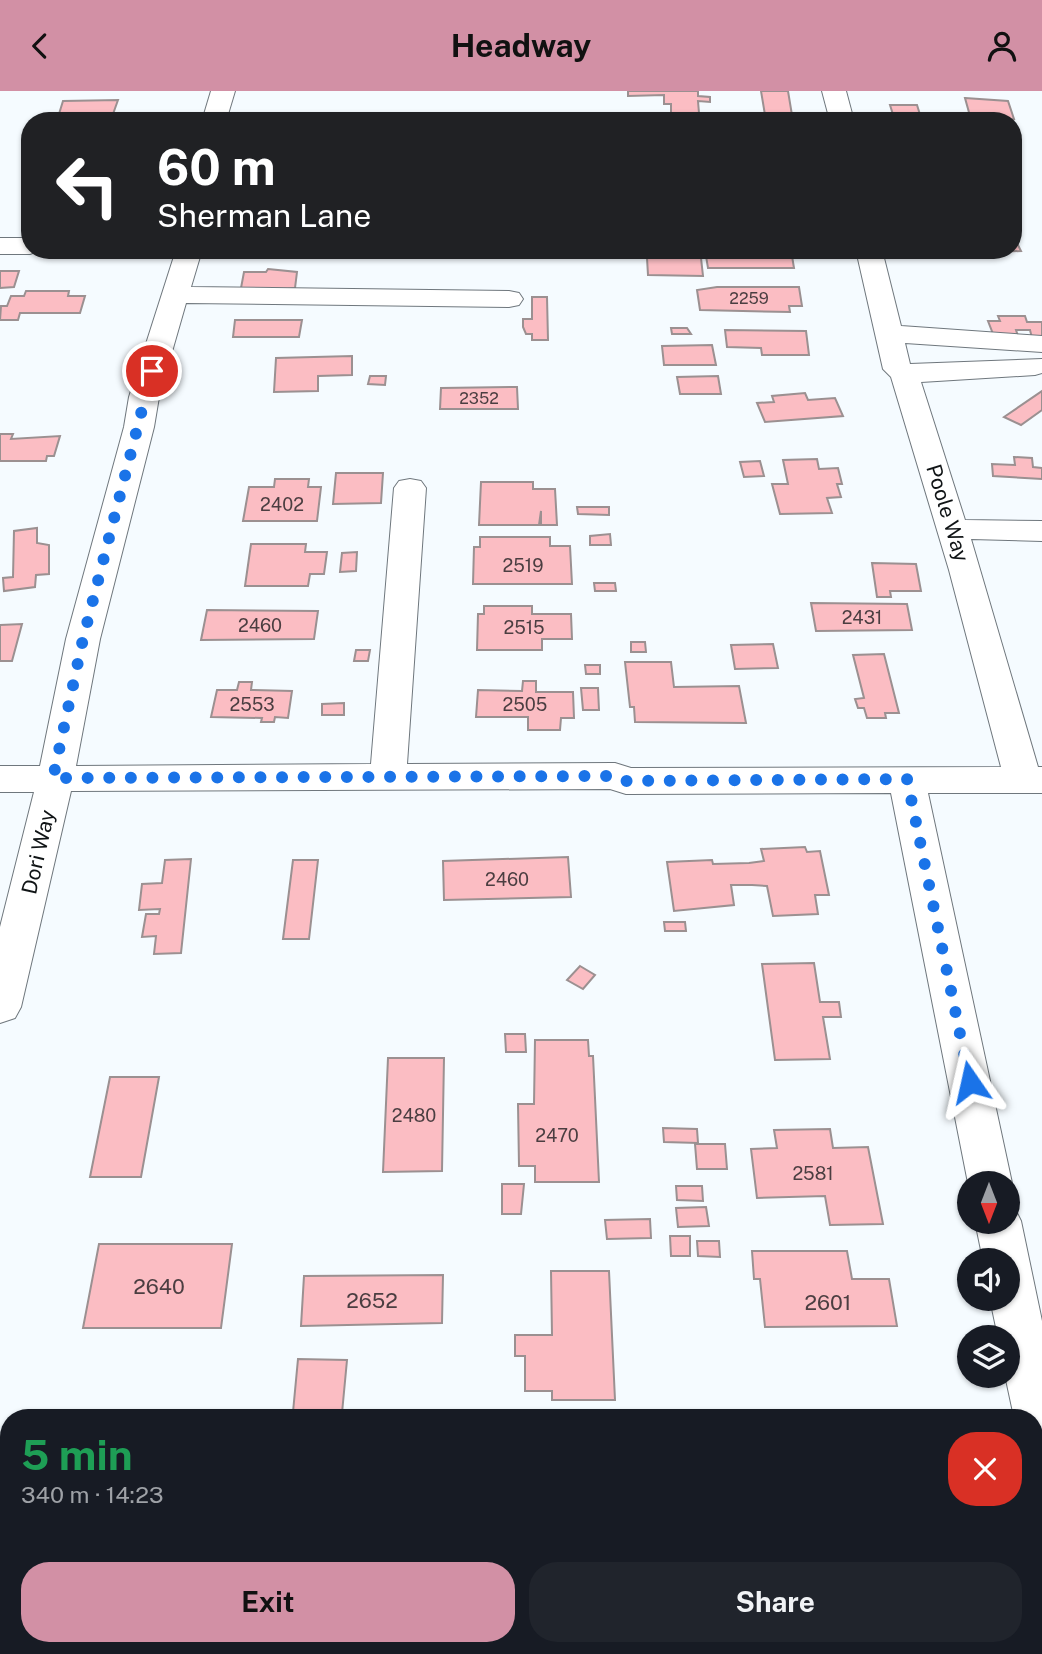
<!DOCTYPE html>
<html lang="en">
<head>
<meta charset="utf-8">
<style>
	body { margin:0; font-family:"Public Sans",sans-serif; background:#20242c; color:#f1f3f6; height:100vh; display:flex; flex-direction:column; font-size:26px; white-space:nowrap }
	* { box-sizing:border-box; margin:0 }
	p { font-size:23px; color:#9ea1a6 }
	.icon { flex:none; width:38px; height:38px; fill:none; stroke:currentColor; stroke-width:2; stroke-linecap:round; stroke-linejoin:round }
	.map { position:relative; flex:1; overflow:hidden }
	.sheet { position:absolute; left:0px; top:1318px; width:1043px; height:247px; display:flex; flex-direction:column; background:#171b24; border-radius:28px 28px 0 0; box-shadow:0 2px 5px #0004 }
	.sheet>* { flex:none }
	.guide { position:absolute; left:21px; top:21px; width:1001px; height:147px; border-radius:28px; box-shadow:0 2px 5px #0004; background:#202124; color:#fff; overflow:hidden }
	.needle { width:46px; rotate:180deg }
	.buttons { position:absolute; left:957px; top:1080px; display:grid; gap:14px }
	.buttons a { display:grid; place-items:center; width:63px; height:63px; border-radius:50%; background:#171b24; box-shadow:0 2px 5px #0004; font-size:35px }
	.pin { position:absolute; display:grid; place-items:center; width:60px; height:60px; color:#fff; margin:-30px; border:4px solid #fff; border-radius:50%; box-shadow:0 2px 7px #0007 }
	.me { position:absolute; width:77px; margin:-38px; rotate:349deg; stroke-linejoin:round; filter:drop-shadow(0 0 5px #0008) }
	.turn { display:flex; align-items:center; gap:24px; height:147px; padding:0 21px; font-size:32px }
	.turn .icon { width:91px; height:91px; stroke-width:2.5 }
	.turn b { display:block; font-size:49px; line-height:60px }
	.round { display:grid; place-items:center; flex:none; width:74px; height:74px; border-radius:28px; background:#20242c }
	.head { display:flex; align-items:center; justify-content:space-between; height:119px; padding:0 21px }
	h1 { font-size:42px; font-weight:700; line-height:52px; color:#1e9e55 }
	.cta { display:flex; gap:14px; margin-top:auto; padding:14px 21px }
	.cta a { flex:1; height:80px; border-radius:28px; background:#d290a5; color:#111; font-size:28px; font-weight:700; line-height:80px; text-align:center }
	.cta a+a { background:#20242c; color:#f1f3f6 }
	header { display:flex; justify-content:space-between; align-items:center; height:91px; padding:0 21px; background:#d290a5; color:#111; font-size:32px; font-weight:700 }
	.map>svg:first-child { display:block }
	.building { fill:#fbbdc3; stroke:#9b9091; stroke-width:2 }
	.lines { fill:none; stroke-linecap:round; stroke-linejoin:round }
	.minor-casing { stroke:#6f777d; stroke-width:2 }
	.minor { fill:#fff; fill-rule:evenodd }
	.route { stroke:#1a73e8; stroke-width:12; stroke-dasharray:0 21.6 }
	.labels { text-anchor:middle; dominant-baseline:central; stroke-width:5; stroke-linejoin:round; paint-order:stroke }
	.far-number-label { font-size:16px; fill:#4b3e41 }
	.number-label { font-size:18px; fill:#4b3e41 }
	.street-label { font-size:21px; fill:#101416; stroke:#fff }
	.near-number-label { font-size:21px; fill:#4b3e41 }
</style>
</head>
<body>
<header><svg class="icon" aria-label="back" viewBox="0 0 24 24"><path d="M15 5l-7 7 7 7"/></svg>Headway<svg class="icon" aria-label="person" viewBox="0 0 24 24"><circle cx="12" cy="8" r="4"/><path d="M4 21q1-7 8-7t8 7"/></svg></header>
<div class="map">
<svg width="1042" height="1563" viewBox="0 0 1042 1563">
	<rect width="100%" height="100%" fill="#f5fbff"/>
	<g class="building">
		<path d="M628,0H698V5L710,6V11L698,10L699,22H671V13H664V4L628,5Z"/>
		<path d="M761,0H788L792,24H765Z"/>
		<path d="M965,7L1008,10L1014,28L982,30L980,25H970Z"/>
		<path d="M118,9L113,23H59L63,10Z"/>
		<path d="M890,14H917L922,30H895Z"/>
		<path d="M1013,144L1021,160L971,162L970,159H1013Z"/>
		<path d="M705,159H791L794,177H708Z"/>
		<path d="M647,167H701L703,185L648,184Z"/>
		<path d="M268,178L297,181L295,197L280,199L241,197L244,181H266Z"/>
		<path d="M0,180H19L14,196L0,197Z"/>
		<path d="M717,196H799L802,215H789L790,221L700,219L697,199Z"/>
		<path d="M26,200H69L68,205H85L80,222H20L18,229H0L1,215H7L11,205H24Z"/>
		<path d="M532,206H547L548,249H532V243H526L523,236V228H532Z"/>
		<path d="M998,225H1025L1027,231H1042V247H1032L1030,239H1016L1019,248H995L988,230H1000Z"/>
		<path d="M235,229H302L299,246H233Z"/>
		<path d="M671,237H687L691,243H672Z"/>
		<path d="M725,239L806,240L809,264H762L761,257L727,256Z"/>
		<path d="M712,254L716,274H664L662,255Z"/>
		<path d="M352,265V284L318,285V300L274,301L276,267Z"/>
		<path d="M370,285H386L385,294L368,293Z"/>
		<path d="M718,285L721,303H680L677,286Z"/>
		<path d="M517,296L518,318H440L441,297Z"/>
		<path d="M1042,300V319L1021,334L1004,326Z"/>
		<path d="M805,302L808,309L835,307L843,325L765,331L757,312L774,311L772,305Z"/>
		<path d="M0,343H13L11,348L60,345L54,365H47L46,370H0Z"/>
		<path d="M1014,366L1032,367L1033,376L1042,377V388L993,385L992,373L1015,374Z"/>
		<path d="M817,368L819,378L838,377L842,393H837L841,406L827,407L832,422L780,423L772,393H788L783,369Z"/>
		<path d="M760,370L764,385L744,386L740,371Z"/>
		<path d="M336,382H383L381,412L333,413Z"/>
		<path d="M275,388H309L308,396H321L317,430H243L249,396H274Z"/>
		<path d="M481,391H533V398H555L557,434H541V420L539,434H479Z"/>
		<path d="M577,416H609V424L578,423Z"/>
		<path d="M37,437V452L49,454V483L36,484L35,496L4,500L3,487L13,486L14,440Z"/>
		<path d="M610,443L611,454H590V445Z"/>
		<path d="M480,446H550V455H570L572,493H473L474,456H480Z"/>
		<path d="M251,453H306L305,461H327L324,483H310L308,495H245Z"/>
		<path d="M357,461L356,480L340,481L342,462Z"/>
		<path d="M872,472L916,473L921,500H890L891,506H877Z"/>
		<path d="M594,492H615L616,500H595Z"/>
		<path d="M811,512L907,513L912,539L816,540Z"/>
		<path d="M484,515H532V523H571L572,548H542V559H477L478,523H484Z"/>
		<path d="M207,519L318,520L314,548L201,549Z"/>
		<path d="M22,533L12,570H0V534Z"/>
		<path d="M631,551H645L646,561H631Z"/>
		<path d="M773,553L778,577L735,578L731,554Z"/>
		<path d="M356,559H370L368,570H354Z"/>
		<path d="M884,563L899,622H885L886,627H867L864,617H858L855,608L864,607L853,564Z"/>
		<path d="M625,571H671L674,596L739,595L746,632L635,631L634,616H630Z"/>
		<path d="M585,574H600V583H586Z"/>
		<path d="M523,590H536V601H573L574,627H561L560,639H528V626H476L478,599L522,600Z"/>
		<path d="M239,591H252L251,599L292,600L288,627L275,626L274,631H261L262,627L211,626L217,599H237Z"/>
		<path d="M581,597H598L599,619H583Z"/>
		<path d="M344,612V624H322V613Z"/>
		<path d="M805,756L807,761L820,760L829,804H815L818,823L773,825L767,795L752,794H731L734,814L674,820L667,771L712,769L713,773L749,772L764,770L761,758Z"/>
		<path d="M568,766L571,806L444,809L443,770Z"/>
		<path d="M191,768L181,862L154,863L156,845L142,846L146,823H159L160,818L139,819L142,793L162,792L165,769Z"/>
		<path d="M293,769H318L309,848H283Z"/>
		<path d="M664,831H685L686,840H665Z"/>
		<path d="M814,872L820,911H839L841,926H823L830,968L775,969L762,873Z"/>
		<path d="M580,875L595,884L583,898L567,889Z"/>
		<path d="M505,943H525L526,961H506Z"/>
		<path d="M535,949H588L589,965H593L599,1091H535V1075H519L518,1013H534Z"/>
		<path d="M388,967H444L442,1080L383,1081Z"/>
		<path d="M110,986H159L141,1086H90Z"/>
		<path d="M663,1037L697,1038L698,1052L664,1051Z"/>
		<path d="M830,1038L833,1057L868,1056L883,1133L830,1134L825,1105L757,1107L751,1058L777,1057L774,1039Z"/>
		<path d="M695,1053H725L727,1078H697Z"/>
		<path d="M502,1093H524L521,1123H502Z"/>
		<path d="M676,1095H702L703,1110L677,1109Z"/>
		<path d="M706,1116L709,1135L678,1136L676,1117Z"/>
		<path d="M650,1128L651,1147L607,1148L605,1129Z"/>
		<path d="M670,1145H690V1165H671Z"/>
		<path d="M697,1150H719L720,1166L698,1165Z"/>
		<path d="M99,1153H232L221,1237H83Z"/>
		<path d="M752,1160H847L852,1188H889L897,1235L765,1236L760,1188H754Z"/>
		<path d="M551,1180H609L615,1309H552V1300H525V1265H515V1244H552Z"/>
		<path d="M443,1184L442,1232L301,1235L304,1185Z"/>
		<path d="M298,1268L347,1269L342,1322L293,1321Z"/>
		<path d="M66,1556H128L126,1563H64Z"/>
	</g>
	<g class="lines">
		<defs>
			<g id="minor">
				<path d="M211,0H235L226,30H202Z"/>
				<path d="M822,0H846L854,30H830Z"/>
				<path d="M0,147H30V159H40L30,163H0Z"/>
				<path d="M176,159H202L191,196L509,200L519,202L523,208L519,214L509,216L186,212L159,306L154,336L100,548L76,675L371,673L394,397L399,390L410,388L421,390L426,397L407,673L615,672L631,677L1001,676L949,479L891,286L883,278L856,159H882L901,235L1042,245V261L905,252L910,273L1042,268V282L1035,284L921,291L965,429L1042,430V450L971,448L1038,676H1042V702H928L1012,1092L1008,1101V1092H970V1096L968,1092L891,702L626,703L610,698L71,700L21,916L15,927L0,932V836L34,701H0V675H40L66,548L124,336L129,306Z"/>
				<path d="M1008,1114L1014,1116L1021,1130L1042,1230V1368L1034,1365V1326H1014L1005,1284H1008V1246H998L990,1208H1008V1169H983L975,1130H1008Z"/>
			</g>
		</defs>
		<use href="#minor" class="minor-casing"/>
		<use href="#minor" class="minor"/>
	</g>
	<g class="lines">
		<path class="route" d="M152,280L83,548L53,687L615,685L626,690L907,688L970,991"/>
	</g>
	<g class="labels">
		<g class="far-number-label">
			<text x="749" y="207">2259</text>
			<text x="479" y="307">2352</text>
		</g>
		<g class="number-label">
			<text x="282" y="413">2402</text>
			<text x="523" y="474">2519</text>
			<text x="862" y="526">2431</text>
			<text x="260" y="534">2460</text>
			<text x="524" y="536">2515</text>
			<text x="252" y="613">2553</text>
			<text x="525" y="613">2505</text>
			<text x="507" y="788">2460</text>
			<text x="414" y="1024">2480</text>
			<text x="557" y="1044">2470</text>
			<text x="813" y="1082">2581</text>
		</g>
		<g class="street-label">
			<text transform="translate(948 422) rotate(73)">Poole Way</text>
			<text transform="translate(38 761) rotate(-77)">Dori Way</text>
		</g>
		<g class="near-number-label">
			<text x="159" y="1195">2640</text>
			<text x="372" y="1209">2652</text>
			<text x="828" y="1211">2601</text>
		</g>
	</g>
</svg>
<div class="buttons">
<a><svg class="needle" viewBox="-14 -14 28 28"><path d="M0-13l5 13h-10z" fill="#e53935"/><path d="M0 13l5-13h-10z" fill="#9ea1a6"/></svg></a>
<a><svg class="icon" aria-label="sound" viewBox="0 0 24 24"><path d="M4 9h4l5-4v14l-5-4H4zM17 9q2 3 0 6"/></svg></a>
<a><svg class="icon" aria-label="layers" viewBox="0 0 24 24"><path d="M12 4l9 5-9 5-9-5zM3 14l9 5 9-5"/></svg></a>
</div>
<div class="pin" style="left:152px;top:280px;background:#d93025"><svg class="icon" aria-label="arrive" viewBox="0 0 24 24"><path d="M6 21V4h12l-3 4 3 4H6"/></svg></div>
<svg class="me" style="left:970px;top:991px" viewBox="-20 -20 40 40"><path d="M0-17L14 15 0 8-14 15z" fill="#1a73e8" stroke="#fff" stroke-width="4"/></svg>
<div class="guide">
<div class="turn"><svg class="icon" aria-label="left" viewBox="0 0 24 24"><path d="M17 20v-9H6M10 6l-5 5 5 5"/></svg><div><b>60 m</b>Sherman Lane</div></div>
</div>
<section class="sheet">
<div class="head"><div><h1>5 min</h1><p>340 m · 14:23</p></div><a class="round" style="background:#d93025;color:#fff"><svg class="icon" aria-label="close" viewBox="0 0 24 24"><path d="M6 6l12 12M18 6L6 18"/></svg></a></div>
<div class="cta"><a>Exit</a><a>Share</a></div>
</section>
</div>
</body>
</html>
